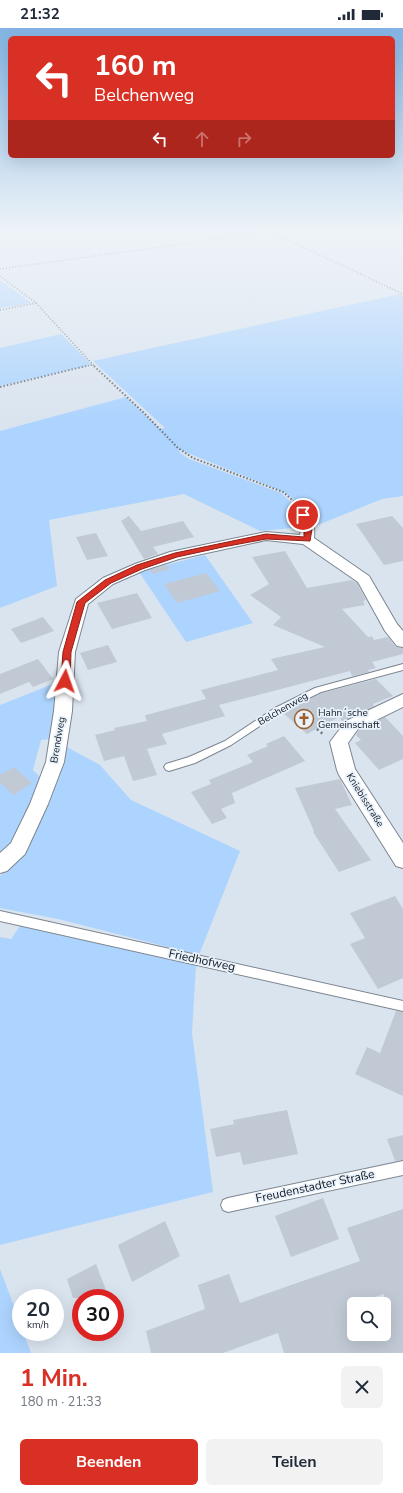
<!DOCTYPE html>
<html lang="de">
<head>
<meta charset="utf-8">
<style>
	body { margin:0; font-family:"Nunito Sans",sans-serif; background:#f2f2f3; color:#1f2937; height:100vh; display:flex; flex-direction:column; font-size:15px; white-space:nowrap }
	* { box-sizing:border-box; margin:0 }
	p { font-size:13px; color:#747a83 }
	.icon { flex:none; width:22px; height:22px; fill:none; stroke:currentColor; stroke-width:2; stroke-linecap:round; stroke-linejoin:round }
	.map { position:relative; height:1325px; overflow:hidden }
	.panel { display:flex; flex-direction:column; background:#fff; flex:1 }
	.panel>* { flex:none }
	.guide { position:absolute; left:8px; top:8px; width:387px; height:122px; border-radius:6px; box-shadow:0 4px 16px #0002; background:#d93025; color:#fff; overflow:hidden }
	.controls { position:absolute; left:347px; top:1269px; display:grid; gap:8px }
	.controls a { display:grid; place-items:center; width:44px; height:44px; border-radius:6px; background:#fff; box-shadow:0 4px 16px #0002; font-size:20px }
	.speed { position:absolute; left:12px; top:1261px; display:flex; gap:8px; font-size:20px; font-weight:700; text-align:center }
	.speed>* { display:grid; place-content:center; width:52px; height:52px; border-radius:50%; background:#fff; box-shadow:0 4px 16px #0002; line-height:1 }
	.speed small { font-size:10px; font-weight:400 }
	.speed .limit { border:6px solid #d22; background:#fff; color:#111 }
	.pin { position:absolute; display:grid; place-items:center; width:34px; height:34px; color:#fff; margin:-17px; border:2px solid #fff; border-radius:50%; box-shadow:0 1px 4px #0007 }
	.me { position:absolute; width:44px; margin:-22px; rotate:4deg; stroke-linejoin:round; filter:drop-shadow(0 0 3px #0008) }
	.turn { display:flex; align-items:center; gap:14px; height:84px; padding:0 20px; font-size:18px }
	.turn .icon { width:52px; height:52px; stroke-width:2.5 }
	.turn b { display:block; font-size:28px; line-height:34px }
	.lanes { display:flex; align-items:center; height:38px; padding:0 20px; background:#0003; justify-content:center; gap:20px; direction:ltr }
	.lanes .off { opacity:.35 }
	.round { display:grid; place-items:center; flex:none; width:42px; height:42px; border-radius:6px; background:#f2f2f3 }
	.summary { display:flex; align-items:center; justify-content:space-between; height:68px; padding:0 20px }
	h1 { font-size:24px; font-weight:700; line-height:30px; color:#d93025 }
	.button { display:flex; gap:8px; margin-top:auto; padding:8px 20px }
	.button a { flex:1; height:46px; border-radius:6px; background:#d93025; color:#fff; font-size:16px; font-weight:700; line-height:46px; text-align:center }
	.button a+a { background:#f2f2f3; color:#1f2937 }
	.status { display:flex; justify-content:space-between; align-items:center; height:28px; padding:0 20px; background:#fff; direction:ltr }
	.status svg { height:11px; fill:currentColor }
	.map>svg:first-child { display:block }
	.green { fill:#add4fe }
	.building { fill:#c0c9d4; fill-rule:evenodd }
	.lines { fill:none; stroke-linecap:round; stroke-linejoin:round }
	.lane-casing { stroke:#7c858f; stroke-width:2 }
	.street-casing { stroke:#7c858f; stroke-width:2 }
	.path-far2 { stroke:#6f757c; stroke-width:1.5; stroke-dasharray:1 2; stroke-linecap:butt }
	.path-far1 { stroke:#6f757c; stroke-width:2; stroke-dasharray:1.5 2; stroke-linecap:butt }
	.path { stroke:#6f757c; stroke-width:2.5; stroke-dasharray:2 3; stroke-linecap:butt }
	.lane { fill:#fff; fill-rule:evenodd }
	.street { fill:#fff; fill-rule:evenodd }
	.route { fill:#d93025; stroke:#8d1f18 }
	.labels { text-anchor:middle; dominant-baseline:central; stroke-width:3.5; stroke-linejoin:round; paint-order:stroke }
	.street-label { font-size:10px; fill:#16191d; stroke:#e7f2fd }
	.poi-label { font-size:10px; fill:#16191d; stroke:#e7f2fd; text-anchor:start }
	.near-street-label { font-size:12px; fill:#16191d; stroke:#e7f2fd }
</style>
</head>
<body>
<div class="status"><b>21:32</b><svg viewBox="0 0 49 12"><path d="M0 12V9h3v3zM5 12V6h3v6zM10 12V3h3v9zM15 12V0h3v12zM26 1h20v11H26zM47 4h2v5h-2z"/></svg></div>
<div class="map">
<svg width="403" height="1325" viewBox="0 0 403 1325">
	<rect width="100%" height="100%" fill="#dae4ef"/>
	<g class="green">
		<path d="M0,252L31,275L0,280Z"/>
		<path d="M400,266L403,268V468L382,471L318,497L312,498L300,476L284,464L178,421L180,425L189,431L281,465L294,477L301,488L304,499L260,503L184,466L49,492L57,558L0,580V403L126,369L160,401L165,400L93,333Z"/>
		<path d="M61,306L92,337L0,358V320Z"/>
		<path d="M205,527L253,595L186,614L139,544Z"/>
		<path d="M58,654L50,711L41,712L33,742L43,752L11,818L0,828V677Z"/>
		<path d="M63,717L100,737L131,772L240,823L199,927L58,891L0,880V848L24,824Z"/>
		<path d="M20,898L196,937L192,1005L213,1164L0,1217V909L11,911Z"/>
		<path d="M0,1241L21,1297V1304H23L31,1325H0Z"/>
	</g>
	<g class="building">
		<path d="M129,488L141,503L183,493L194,509L153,519L158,526L144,531L121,493Z"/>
		<path d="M392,488L403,500V533L384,537L356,496Z"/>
		<path d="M96,505L108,528L87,532L76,509Z"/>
		<path d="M285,523L307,560L352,552L357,555L366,572L363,573L365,577L342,581L368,609L372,608L374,612L388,609L396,619L403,620V626L372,634L376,640L368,642L369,644L349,649L352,648L350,643L219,677L225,688L162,706L167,716L147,721L157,747L133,753L124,728L104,733L95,707L115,702L114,700L147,693L145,688L146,687L206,671L201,662L278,642L271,631L325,619L273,597L281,589L250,567L269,556L252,529Z"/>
		<path d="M166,537L170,541L153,546L150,542Z"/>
		<path d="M206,545L220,563L177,575L164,556Z"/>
		<path d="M137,565L152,590L112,601L97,575Z"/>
		<path d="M43,589L54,603L21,615L11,601Z"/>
		<path d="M108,617L117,634L88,642L80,625Z"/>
		<path d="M38,631L53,651L33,659L29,654L0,666V646Z"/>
		<path d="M376,651L393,668L373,676L374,678L343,694L339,689L307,706L283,685L322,665Z"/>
		<path d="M385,689L403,708V731L379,742L355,715L361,712L356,707L359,702Z"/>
		<path d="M284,708L305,733L232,765L235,775L221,781L227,790L212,796L191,764L211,756L209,752L253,734L247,727L268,718L266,716Z"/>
		<path d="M14,739L32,755L14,767L0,755V747Z"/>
		<path d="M340,751L352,777L335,781L371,832L339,844L313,804L314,803L295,760Z"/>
		<path d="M395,868L403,881V950L378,961L350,916L365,910L350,885Z"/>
		<path d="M396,983L403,984V1068L355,1046L367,1019L380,1025Z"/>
		<path d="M287,1082L298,1126L243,1137L240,1124L216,1129L210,1101L234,1096L233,1092Z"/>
		<path d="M403,1107V1132L395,1133L387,1111Z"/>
		<path d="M323,1170L339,1211L291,1229L275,1188Z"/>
		<path d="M403,1181V1325H284L278,1305L223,1325H151L146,1303L205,1281L198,1257L229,1246L240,1275L360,1233L347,1200ZM384,1266V1306H354V1276Z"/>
		<path d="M165,1193L180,1228L132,1254L118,1217Z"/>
		<path d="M96,1236L109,1270H73L67,1251Z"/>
	</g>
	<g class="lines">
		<defs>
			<g id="lane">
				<path d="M403,636V642L321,664L281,684L231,717L195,735L169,743L166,742L164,739L166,736L189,729L225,713L275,680L315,660Z"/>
				<path d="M0,883L403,973V983L0,893Z"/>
				<path d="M403,1133V1147L228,1184L223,1182L221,1177L223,1172L228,1170Z"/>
			</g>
			<g id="street">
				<path d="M303,483L308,484C314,492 315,501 314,510L369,548L397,596L403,603V619L397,618L385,603L358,554L303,516L266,512L179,531L145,542L113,556L88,576L75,624L72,683L64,734L48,776L25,826L7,843L0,845V825L11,815L30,776L46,734L54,683L59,624L76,571L103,550L135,536L170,524L266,504L300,507L301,501L296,487L298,484Z"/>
				<path d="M403,666V679L358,701L348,715L355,741L403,815V840L396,838L339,747L337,742L330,714L346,693Z"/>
			</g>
		</defs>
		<use href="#lane" class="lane-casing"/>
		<use href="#street" class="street-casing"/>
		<g class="path-far2">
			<path d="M273,205L403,266"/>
			<path d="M0,241L262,205"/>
			<path d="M0,248L36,275L95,339"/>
			<path d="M0,282L36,275"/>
			<path d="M82,339L92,337"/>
		</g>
		<g class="path-far1">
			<path d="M94,338L145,386L178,420L193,430L283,464L297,476"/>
			<path d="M0,359L86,338"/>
		</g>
		<path class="path" d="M317,701L324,707"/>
		<use href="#lane" class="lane"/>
		<use href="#street" class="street"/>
	</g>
	<linearGradient id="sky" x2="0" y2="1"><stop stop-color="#83b4e3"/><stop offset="0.52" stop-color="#eef3f8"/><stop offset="1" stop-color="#eef3f8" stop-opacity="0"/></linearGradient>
	<rect width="403" height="391" fill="url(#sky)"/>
	<path class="route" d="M303,485L307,487L312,501L310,513L266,511L223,519L177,529L142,541L111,555L85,575L71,624L70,653L65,656L62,655L61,653L63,624L77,574L105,552L137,537L175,525L266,506L304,509V501L300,487Z"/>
	<defs>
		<symbol id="church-ring" viewBox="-11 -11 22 22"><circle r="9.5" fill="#e7f2fd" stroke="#9f5f29" stroke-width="1.5"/><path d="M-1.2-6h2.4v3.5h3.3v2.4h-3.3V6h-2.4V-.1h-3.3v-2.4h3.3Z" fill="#9f5f29"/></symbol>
	</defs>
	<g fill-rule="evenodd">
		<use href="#church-ring" x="293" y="680" width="22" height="22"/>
	</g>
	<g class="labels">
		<g class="street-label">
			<text transform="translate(283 681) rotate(-30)">Belchenweg</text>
			<text transform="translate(58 712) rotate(-80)">Brendweg</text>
			<text transform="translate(365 772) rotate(58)">Kniebisstraße</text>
		</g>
		<g class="poi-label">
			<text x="318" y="685">Hahn´sche<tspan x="318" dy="12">Gemeinschaft</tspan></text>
		</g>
		<g class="near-street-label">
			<text transform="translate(202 932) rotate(12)">Friedhofweg</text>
			<text transform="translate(315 1158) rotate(-12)">Freudenstadter Straße</text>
		</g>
	</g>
</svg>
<div class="controls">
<a><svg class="icon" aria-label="search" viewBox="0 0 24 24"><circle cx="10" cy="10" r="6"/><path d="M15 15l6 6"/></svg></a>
</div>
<div class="speed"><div>20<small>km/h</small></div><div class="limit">30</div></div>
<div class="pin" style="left:303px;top:487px;background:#d93025"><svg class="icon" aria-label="arrive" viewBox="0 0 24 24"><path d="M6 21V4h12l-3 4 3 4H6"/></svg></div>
<svg class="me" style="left:65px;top:653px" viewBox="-20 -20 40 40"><path d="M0-17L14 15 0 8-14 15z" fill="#d93025" stroke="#fff" stroke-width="4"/></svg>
<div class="guide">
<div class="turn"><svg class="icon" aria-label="left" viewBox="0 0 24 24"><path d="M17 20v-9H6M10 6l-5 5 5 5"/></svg><div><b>160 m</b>Belchenweg</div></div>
<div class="lanes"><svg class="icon" aria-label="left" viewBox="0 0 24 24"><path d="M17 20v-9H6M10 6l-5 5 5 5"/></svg><svg class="icon off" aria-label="ahead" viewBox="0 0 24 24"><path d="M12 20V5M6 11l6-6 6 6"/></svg><svg class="icon off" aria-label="right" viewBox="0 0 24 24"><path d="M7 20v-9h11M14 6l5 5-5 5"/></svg></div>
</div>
</div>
<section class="panel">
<div class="summary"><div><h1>1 Min.</h1><p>180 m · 21:33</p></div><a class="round"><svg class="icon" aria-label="close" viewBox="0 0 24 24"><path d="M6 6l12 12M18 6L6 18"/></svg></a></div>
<div class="button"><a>Beenden</a><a>Teilen</a></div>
</section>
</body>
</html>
